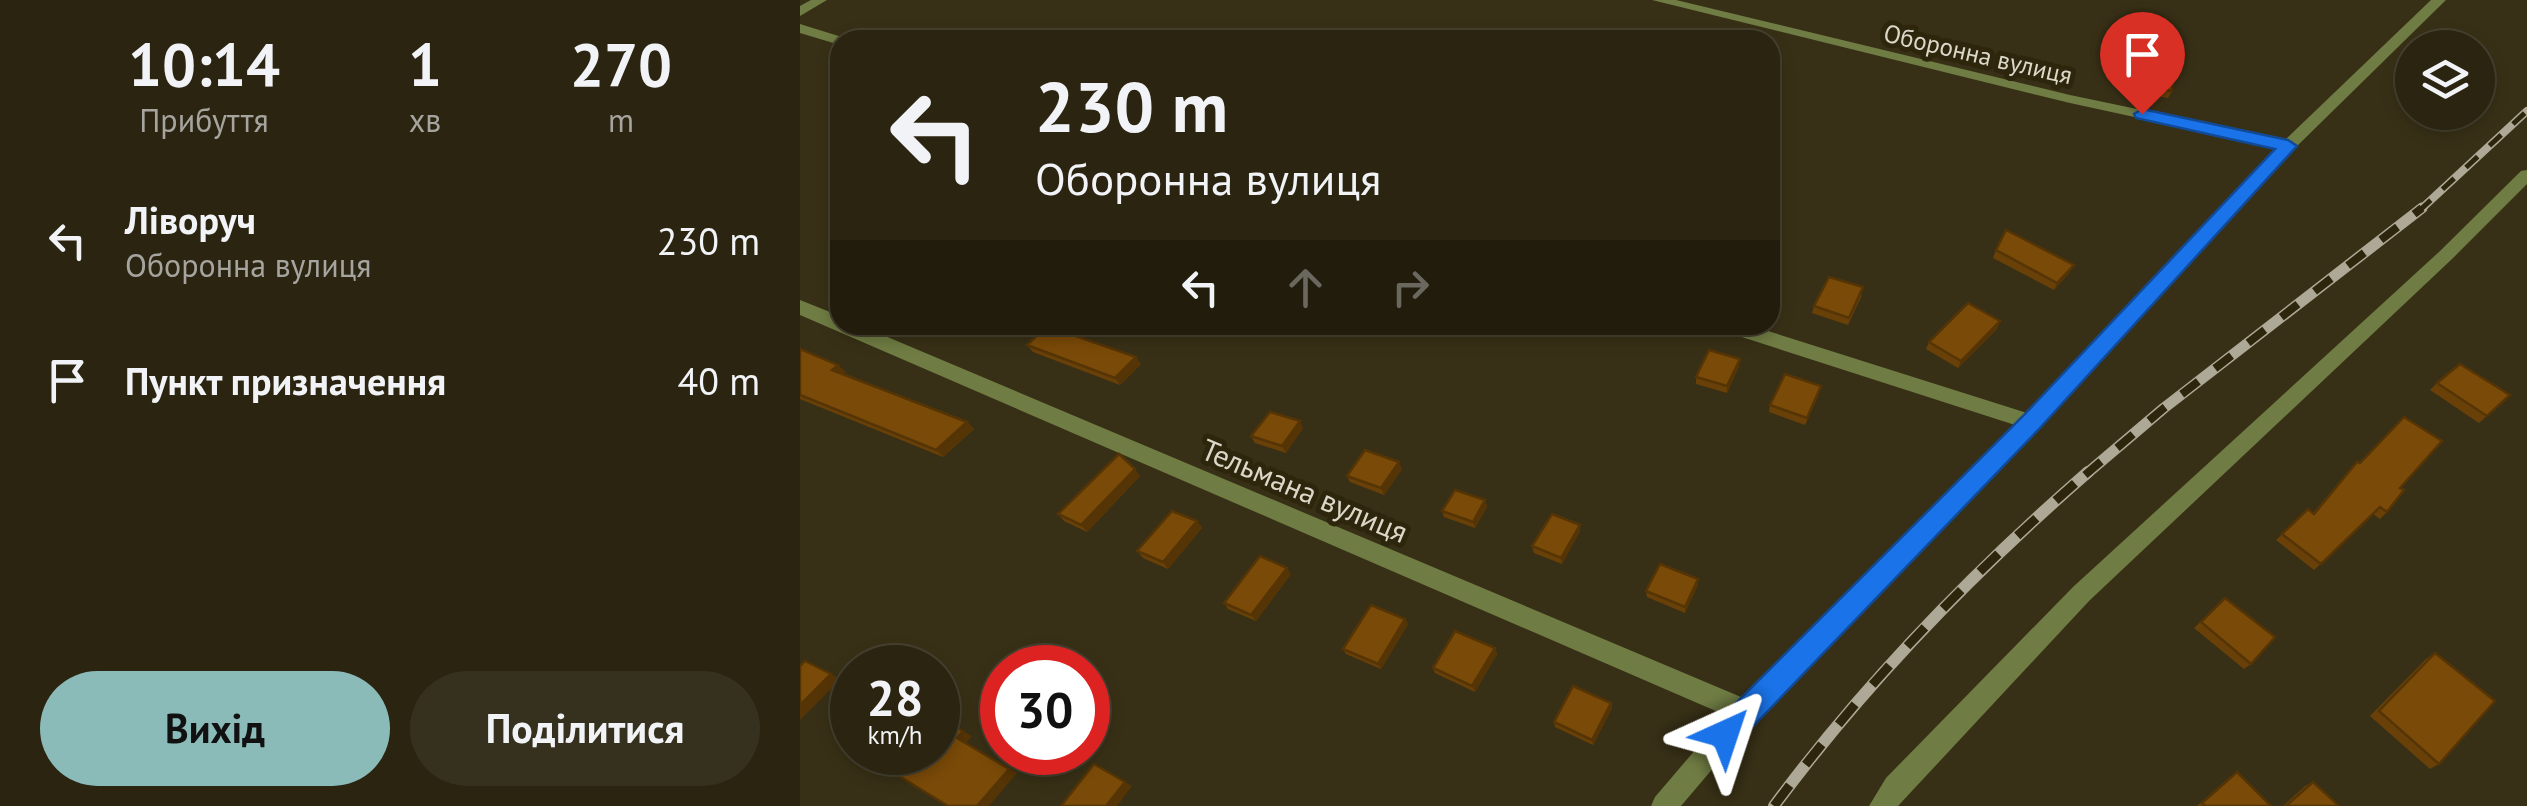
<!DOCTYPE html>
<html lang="uk">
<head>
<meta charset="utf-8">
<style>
	body { margin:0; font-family:"PT Sans",sans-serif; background:#36301e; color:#f1f3f6; height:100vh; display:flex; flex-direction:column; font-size:38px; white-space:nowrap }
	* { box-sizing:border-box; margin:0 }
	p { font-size:32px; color:#a5a49f }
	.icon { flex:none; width:55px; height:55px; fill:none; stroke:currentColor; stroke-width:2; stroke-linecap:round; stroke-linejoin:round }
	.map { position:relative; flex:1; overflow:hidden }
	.drawer { display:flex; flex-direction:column; background:#2a2410; width:800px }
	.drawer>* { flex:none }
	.guide { position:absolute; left:30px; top:30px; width:950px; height:305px; border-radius:30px; box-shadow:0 5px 15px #0003,0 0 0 2px #464130; background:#2a2410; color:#f1f3f6; overflow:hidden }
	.fabs { position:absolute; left:1595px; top:30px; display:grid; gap:20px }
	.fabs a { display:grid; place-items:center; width:100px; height:100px; border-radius:50%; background:#2a2410; box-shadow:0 5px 15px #0003,0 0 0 2px #464130; font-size:50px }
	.speed { position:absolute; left:30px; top:645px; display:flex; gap:20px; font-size:50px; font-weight:700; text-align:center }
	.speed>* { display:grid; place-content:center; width:130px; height:130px; border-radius:50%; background:#2a2410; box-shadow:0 5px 15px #0003,0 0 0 2px #464130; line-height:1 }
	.speed small { font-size:25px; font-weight:400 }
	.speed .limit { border:15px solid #d22; background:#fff; color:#111 }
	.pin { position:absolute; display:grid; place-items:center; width:85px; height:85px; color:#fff; margin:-102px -42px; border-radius:50% 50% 50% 0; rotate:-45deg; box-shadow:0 0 10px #0007 }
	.pin .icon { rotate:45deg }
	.me { position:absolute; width:110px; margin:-55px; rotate:42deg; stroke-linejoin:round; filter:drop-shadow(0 0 8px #0008) }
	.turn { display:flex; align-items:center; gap:35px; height:210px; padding:0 40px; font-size:45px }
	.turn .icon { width:130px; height:130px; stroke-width:2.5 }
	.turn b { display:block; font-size:70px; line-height:85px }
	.lanes { display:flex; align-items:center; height:95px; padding:0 40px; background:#0003; justify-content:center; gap:50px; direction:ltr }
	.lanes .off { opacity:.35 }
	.eta { display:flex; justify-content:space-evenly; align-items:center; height:170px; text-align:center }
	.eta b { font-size:60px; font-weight:800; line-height:70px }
	.primary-button { display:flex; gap:20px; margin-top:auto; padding:20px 40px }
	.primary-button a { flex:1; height:115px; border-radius:60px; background:#8bbbb9; color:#111; font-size:40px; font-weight:800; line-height:115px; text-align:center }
	.primary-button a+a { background:#36301e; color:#f1f3f6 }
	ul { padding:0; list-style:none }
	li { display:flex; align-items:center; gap:30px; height:140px; padding:0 40px }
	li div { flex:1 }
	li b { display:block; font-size:38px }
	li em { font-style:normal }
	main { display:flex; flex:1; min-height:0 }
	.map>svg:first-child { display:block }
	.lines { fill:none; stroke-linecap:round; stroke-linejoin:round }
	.minor { fill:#6f7c43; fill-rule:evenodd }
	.rail-far2-casing { stroke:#aea997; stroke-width:8 }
	.rail-far1-casing { stroke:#aea997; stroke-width:11 }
	.rail-casing { stroke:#aea997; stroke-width:12 }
	.rail-far2 { stroke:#2e260c; stroke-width:5; stroke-dasharray:16; stroke-linecap:butt }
	.rail-far1 { stroke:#2e260c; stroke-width:8; stroke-dasharray:21; stroke-linecap:butt }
	.rail { stroke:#2e260c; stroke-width:9; stroke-dasharray:26; stroke-linecap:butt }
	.wall { fill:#694007 }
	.shaded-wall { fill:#553406 }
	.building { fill:#7a4a08; stroke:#553406; stroke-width:2.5 }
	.route { fill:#1a73e8; stroke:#114b97; stroke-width:2.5 }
	.labels { text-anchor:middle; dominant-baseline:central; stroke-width:10; stroke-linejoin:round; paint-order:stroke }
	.far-street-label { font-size:25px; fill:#dcd8c9; stroke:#2e260c }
	.street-label { font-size:30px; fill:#dcd8c9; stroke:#2e260c }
</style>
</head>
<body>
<main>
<section class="drawer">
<div class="eta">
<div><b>10:14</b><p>Прибуття</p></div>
<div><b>1</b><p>хв</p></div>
<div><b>270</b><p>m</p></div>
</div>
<ul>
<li><svg class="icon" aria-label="left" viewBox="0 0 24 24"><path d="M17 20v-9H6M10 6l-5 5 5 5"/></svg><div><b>Ліворуч</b><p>Оборонна вулиця</p></div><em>230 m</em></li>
<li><svg class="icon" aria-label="arrive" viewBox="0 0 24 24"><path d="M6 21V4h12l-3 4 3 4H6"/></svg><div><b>Пункт призначення</b></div><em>40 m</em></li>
</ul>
<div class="primary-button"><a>Вихід</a><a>Поділитися</a></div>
</section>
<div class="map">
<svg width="1727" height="806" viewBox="0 0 1727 806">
	<rect width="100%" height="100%" fill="#383016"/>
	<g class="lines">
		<g class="minor">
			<path d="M11,0H27L0,16V6Z"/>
			<path d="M852,0H876L1270,95L1485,140L1631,0H1646L1494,149L1238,428L954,720L881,806H851L855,797L925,715L0,315V300L40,316V325H59L941,697L1215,425L920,330L918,325H949L1227,413L1477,148L1270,103Z"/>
			<path d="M0,24L45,38L46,40H40V45L0,33Z"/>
			<path d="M1727,170V184L1652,259L1289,601L1098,806H1069L1086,778L1273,587L1640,251L1721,171Z"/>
		</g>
		<defs>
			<path id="rail-far2" d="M1619,211L1727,111"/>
			<path id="rail-far1" d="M1285,475L1364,408L1622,208"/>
			<path id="rail" d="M974,806C1066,682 1172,573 1288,472"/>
		</defs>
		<use href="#rail-far2" class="rail-far2-casing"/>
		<use href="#rail-far1" class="rail-far1-casing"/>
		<use href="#rail" class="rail-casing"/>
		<use href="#rail-far2" class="rail-far2"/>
		<use href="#rail-far1" class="rail-far1"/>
		<use href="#rail" class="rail"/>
	</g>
	<g class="wall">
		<path d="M1341,34L1372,91L1368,98L1331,91L1338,42Z"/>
		<path d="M1196,250L1270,272L1254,290L1193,258Z"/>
		<path d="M1062,295L1048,325L1012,313L1014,306Z"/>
		<path d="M1200,321L1197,329L1158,368L1126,349L1129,342Z"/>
		<path d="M162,325H193L184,334Z"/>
		<path d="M741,325H775L770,334Z"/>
		<path d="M227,345L341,364L320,385L233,352Z"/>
		<path d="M0,349L46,372L43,374L167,422L174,429L143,457L0,399Z"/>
		<path d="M939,366L927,393L896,384V377Z"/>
		<path d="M1637,383L1710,395L1679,423L1630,390Z"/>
		<path d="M1019,394L1005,425L969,412L970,405Z"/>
		<path d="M503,428L486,453L455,443L451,436Z"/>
		<path d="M1557,462L1600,488L1587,512L1580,519L1573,514L1514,570L1476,540L1508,509L1513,513Z"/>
		<path d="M602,469L584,495L550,482L547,476Z"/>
		<path d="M340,476L287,532L264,521L258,514Z"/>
		<path d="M685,500L687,507L675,528L644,517L642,511Z"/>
		<path d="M397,521L402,528L368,569L343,558L337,551Z"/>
		<path d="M780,525V531L762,564L734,553L732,546Z"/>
		<path d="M491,574L456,621L428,609L424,603Z"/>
		<path d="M898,579V585L885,613L847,597L846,591Z"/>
		<path d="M1425,598L1451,664L1444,669L1394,628Z"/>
		<path d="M605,619L608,624L581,669L546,654L543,649Z"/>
		<path d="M695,648L697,654L675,692L635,673L633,668Z"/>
		<path d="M1635,653L1639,764L1630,769L1570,716L1626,659Z"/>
		<path d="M811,703L812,708L793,745L755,727L754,722Z"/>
		<path d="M1437,772L1471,806H1397L1430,777Z"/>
		<path d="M1513,782L1539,806H1483L1505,786Z"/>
	</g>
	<g class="shaded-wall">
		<path d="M1274,265L1270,272L1254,290L1257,283Z"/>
		<path d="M1200,321L1197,329L1158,368L1161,361Z"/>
		<path d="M179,325H193L184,334L178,326Z"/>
		<path d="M336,357L341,364L320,385L315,378Z"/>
		<path d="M940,359L939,366L927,393V386Z"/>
		<path d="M38,365L46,372L39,377L32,370Z"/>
		<path d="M500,421L503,428L486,453L482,446Z"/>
		<path d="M167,422L174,429L143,457L136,450Z"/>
		<path d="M599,462L602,469L584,495L581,488Z"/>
		<path d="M335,469L340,476L287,532L281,525Z"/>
		<path d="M685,500L687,507L675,528L673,522Z"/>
		<path d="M397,521L402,528L368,569L363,562Z"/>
		<path d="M780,525V531L762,564L761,558Z"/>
		<path d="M487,568L491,574L456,621L451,615Z"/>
		<path d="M898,579V585L885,613V607Z"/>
		<path d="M605,619L608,624L581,669L578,664Z"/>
		<path d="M695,648L697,654L675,692L672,686Z"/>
		<path d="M31,674L41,679L0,720V705Z"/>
		<path d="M811,703L812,708L793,745L792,740Z"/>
		<path d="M163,731L172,736L166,743L217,773L189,806H177L157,738Z"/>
		<path d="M325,782L332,786L317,806H306Z"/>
	</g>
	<g class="building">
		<path d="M1341,34L1376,41L1372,91L1334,84Z"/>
		<path d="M1206,230L1274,265L1257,283L1196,250Z"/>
		<path d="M40,262V273L30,269Z"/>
		<path d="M1029,277L1063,287L1049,318L1014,306Z"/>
		<path d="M1168,303L1200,321L1161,361L1129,342Z"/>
		<path d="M247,326L336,357L315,378L227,345Z"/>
		<path d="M0,349L38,365L32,370L167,422L136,450L0,395Z"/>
		<path d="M909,350L940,359L927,386L896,377Z"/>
		<path d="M1660,364L1710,395L1687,416L1637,383Z"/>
		<path d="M985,374L1021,386L1007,418L970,405Z"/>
		<path d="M470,412L500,421L482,446L451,436Z"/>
		<path d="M1604,417L1642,441L1600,488L1604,490L1587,512L1580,507L1521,564L1482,534L1508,509L1514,514L1557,462L1560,463Z"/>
		<path d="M565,450L599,462L581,488L547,476Z"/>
		<path d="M319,454L335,469L281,525L258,514Z"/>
		<path d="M655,490L685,500L673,522L642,511Z"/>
		<path d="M372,511L397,521L363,562L337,551Z"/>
		<path d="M752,514L780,525L761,558L732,546Z"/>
		<path d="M460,556L487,568L451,615L424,603Z"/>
		<path d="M860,564L898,579L885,607L846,591Z"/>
		<path d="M1425,598L1475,637L1451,664L1401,622Z"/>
		<path d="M571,605L605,619L578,664L543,649Z"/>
		<path d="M655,631L695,648L672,686L633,668Z"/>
		<path d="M1635,653L1695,701L1639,764L1579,711Z"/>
		<path d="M5,661L31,674L0,705V666Z"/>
		<path d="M773,686L811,703L792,740L754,722Z"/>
		<path d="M140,718L163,731L157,738L209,769L177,806H148L91,771L108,752H138V720Z"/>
		<path d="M294,764L325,782L306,806H261Z"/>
		<path d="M1437,772L1471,806H1405L1402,803Z"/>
		<path d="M1513,782L1539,806H1486Z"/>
	</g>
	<path class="route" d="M1342,109L1488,140L1497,146L1239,429L935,745L925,749L915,745L911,734L915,724L1223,416L1475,149L1336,118L1334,114Z"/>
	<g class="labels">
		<g class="far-street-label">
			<text transform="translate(1178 54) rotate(13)">Оборонна вулиця</text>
		</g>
		<g class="street-label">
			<text transform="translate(505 490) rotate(23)">Тельмана вулиця</text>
		</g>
	</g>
</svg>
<div class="fabs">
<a><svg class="icon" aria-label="layers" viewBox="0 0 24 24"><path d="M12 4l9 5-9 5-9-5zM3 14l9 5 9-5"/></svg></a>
</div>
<div class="speed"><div>28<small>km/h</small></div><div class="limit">30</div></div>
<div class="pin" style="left:1342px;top:114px;background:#d93025"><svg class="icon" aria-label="arrive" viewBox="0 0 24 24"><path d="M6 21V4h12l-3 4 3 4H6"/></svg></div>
<svg class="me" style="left:925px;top:734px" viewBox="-20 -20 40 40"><path d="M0-17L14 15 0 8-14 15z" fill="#1a73e8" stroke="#fff" stroke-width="4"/></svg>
<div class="guide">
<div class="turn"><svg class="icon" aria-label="left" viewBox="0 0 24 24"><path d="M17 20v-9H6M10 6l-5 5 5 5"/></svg><div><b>230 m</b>Оборонна вулиця</div></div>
<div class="lanes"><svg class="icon" aria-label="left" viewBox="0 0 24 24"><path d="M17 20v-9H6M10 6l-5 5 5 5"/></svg><svg class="icon off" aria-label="ahead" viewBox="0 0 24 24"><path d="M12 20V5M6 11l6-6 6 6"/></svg><svg class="icon off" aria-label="right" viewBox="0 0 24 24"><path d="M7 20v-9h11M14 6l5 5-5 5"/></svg></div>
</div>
</div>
</main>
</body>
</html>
